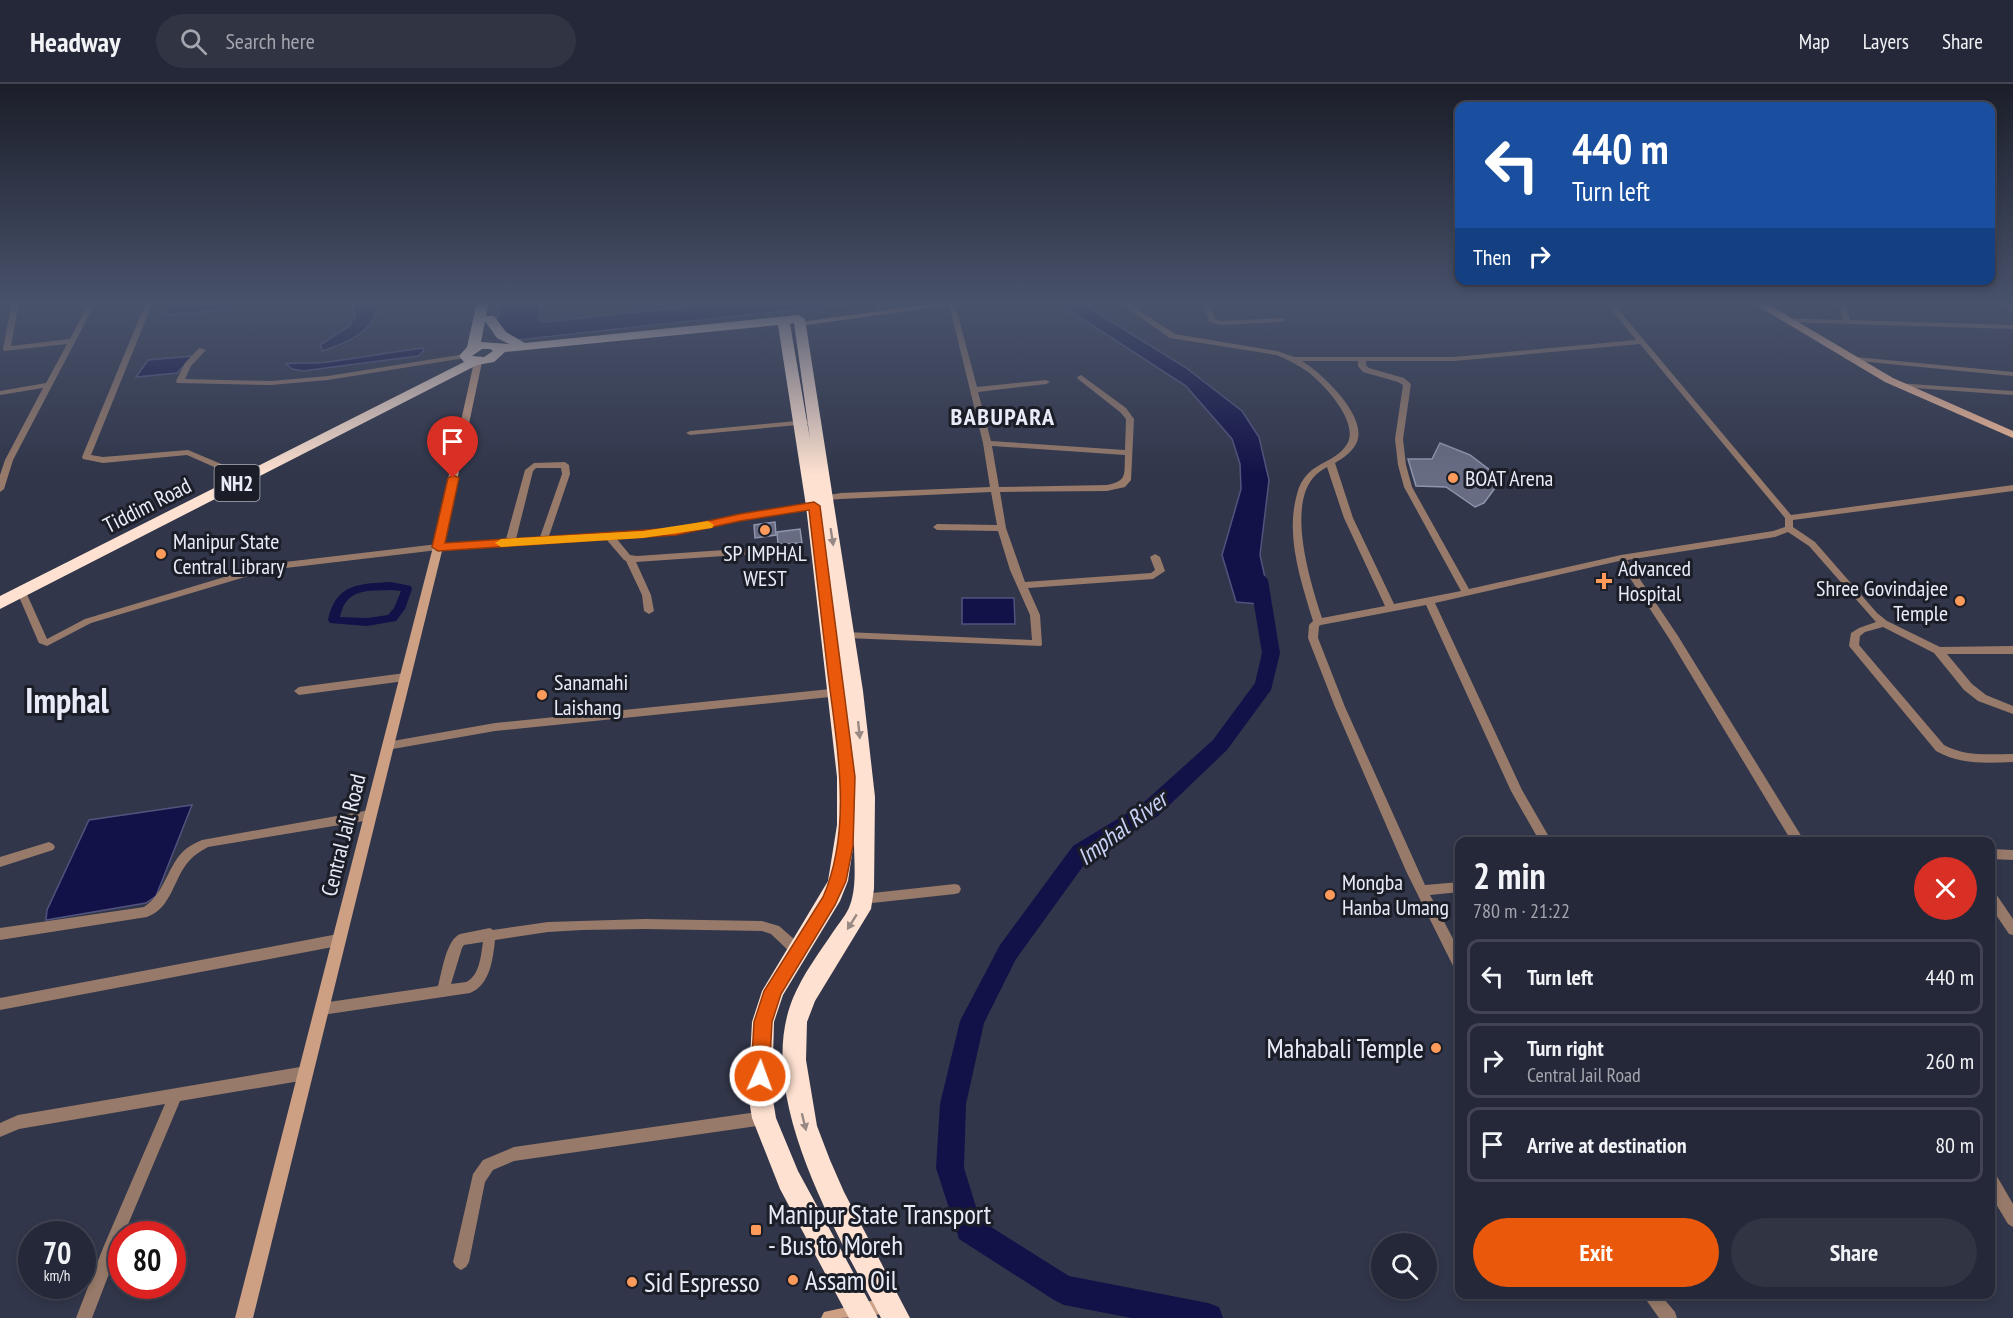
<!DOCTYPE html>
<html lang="en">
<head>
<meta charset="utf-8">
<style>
	body { margin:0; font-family:"PT Sans Narrow",sans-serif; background:#313443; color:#f1f3f6; height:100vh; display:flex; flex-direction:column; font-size:22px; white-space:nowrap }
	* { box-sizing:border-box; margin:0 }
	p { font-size:20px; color:#a3a6ae }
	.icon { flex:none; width:33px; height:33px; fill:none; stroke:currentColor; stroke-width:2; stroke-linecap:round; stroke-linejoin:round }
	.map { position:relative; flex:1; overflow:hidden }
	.details { position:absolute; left:1455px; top:753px; width:540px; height:462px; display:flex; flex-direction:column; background:#252838; border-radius:12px; box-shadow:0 3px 9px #0003,0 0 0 2px #424453 }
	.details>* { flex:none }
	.guide { position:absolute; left:1455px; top:18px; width:540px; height:183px; border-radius:12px; box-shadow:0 3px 9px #0003,0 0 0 2px #424453; background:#1a4fa0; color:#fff; overflow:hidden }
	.controls { position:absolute; left:1371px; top:1149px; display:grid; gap:12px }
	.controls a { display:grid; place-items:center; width:66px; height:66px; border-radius:50%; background:#252838; box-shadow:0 3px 9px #0003,0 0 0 2px #424453; font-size:30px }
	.speed { position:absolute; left:18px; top:1137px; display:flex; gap:12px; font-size:30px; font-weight:700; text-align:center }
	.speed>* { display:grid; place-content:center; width:78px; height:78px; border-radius:50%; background:#252838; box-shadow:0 3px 9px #0003,0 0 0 2px #424453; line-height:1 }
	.speed small { font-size:15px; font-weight:400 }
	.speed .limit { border:9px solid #d22; background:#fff; color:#111 }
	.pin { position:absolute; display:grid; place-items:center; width:51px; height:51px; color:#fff; margin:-62px -26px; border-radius:50% 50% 50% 0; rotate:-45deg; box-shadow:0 0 6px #0007 }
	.pin .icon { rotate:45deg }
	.me { position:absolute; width:66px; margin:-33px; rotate:2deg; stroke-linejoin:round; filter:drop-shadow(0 0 4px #0008) }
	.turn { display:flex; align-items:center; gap:21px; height:126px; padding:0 18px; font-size:27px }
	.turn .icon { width:78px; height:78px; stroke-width:2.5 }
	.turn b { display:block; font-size:42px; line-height:51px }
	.then { display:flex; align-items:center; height:57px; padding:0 18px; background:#0003; gap:12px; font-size:22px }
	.round { display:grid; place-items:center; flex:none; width:63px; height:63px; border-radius:32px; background:#313443 }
	.overview { display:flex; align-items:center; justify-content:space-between; height:102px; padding:0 18px }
	h1 { font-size:36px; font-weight:600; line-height:45px }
	.action { display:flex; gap:12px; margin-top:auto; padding:12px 18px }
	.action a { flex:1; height:69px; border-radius:36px; background:#ea580c; color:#fff; font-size:24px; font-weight:600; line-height:69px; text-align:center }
	.action a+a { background:#313443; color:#f1f3f6 }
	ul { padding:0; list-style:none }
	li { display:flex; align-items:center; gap:18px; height:75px; margin:0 12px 9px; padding:0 6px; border:3px solid #424453; border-radius:12px }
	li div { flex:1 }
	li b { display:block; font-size:22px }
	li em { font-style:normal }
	header { display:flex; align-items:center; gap:36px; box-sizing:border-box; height:84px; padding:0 30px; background:#252838; border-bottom:2px solid #424453 }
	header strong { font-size:28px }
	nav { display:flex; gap:33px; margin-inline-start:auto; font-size:21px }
	.search { width:420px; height:54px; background:#313443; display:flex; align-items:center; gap:15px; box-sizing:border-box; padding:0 21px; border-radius:33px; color:#a3a6ae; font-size:22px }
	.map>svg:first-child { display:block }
	.water { fill:#121248; stroke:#52537d; stroke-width:1.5 }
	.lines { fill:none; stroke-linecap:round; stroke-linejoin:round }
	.canal { fill:#121248; fill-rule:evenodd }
	.river { fill:#121248; fill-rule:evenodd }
	.building { fill:#676c83; stroke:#8f95ad; stroke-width:1.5 }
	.street { fill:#977a69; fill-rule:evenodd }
	.secondary { fill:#cda084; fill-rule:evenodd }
	.primary { fill:#f7bc99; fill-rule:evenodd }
	.highway { fill:#fee1d0; fill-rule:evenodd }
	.oneway { fill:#988984 }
	.route { fill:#ea580c; stroke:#983908; stroke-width:1.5 }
	.slow { fill:#f59e0b }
	.poi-dot { fill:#ff9b5a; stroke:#1c1e27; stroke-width:2 }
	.labels { text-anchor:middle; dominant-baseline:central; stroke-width:6; stroke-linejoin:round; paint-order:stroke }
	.shield { fill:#1c1e27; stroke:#abaeba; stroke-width:1.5 }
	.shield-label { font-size:21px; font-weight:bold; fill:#e8ecf9 }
	.poi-label { font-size:22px; fill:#e8ecf9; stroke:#1c1e27; text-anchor:start }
	.street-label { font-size:22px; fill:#e8ecf9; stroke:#1c1e27 }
	.far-district-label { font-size:24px; font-weight:bold; letter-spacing:1.5px; fill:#e8ecf9; stroke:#1c1e27 }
	.water-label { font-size:24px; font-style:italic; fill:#c8d1f5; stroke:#1c1e27 }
	.near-poi-label { font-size:27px; fill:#e8ecf9; stroke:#1c1e27; text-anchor:start }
	.town-label { font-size:34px; font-weight:bold; fill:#e8ecf9; stroke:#1c1e27 }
</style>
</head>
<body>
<header>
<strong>Headway</strong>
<div class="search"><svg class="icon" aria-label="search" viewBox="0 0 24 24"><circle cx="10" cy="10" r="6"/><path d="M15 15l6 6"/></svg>Search here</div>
<nav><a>Map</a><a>Layers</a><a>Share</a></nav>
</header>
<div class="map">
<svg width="2013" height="1234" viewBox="0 0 2013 1234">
	<rect width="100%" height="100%" fill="#31364a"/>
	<g class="water">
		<path d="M208,218H234L230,225L165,231L170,222Z"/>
		<path d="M352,218H375C383,245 343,260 323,267L320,261L349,242L355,233Z"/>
		<path d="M501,218H541L539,236L544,238L732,218H864L517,256L509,254L496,239Z"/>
		<path d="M1056,218H1080L1185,283L1242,327L1259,353L1269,396L1260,471L1271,521L1236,518L1222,471L1241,405L1240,380L1232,355L1186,302Z"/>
		<path d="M423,264L424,267L418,272L303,287L292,285L286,280C301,278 313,280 328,278C360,274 391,268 423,264Z"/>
		<path d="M193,272L177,289L136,293L148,276Z"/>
		<path d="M962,514H1014L1015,540H962Z"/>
		<path d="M192,721L156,812L146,819L46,836L47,826L89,736Z"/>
	</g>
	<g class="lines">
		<path class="canal" d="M391,498L411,502L412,505L405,525L396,537L367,542L330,539L328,536C336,499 359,500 391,498ZM391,506L401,507L394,524L388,531L367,534L340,533C346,504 367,507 391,506Z"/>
		<path class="river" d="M1259,490L1265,492L1268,496L1280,569L1271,606L1227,666L1158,732L1089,774L1016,875L984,939L966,1020L964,1084L980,1136L1069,1192L1208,1219L1219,1223L1223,1234H1132L1064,1221L1054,1216L959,1155L936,1084L940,1020L960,937L1000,861L1073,762L1142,720L1213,656L1255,599L1262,569L1250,496L1253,492Z"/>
	</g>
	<g class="building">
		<path d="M1440,359L1470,371L1491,387L1495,404L1484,419L1475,423L1446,403L1416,402L1408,375H1432Z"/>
		<path d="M775,438L776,451L755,454L754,441Z"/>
		<path d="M800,445L802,459L778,460L777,448Z"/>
	</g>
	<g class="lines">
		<g class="street">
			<path d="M12,218H19L11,262L70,255L89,218H96L13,376L4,405L0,408V391L5,376L43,304L0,311V307L46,299L67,260L4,267L3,265Z"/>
			<path d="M146,218H153L91,371L103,373L188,366L226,382L247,385L256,389V393L253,394L245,390L221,386L187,371L103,379L83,375L82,373Z"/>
			<path d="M874,218H881L880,226H876Z"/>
			<path d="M950,218L955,220L977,303L1046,296L1050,298L1046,300L978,308L991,357L1125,366L1126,335L1120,328L1078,295L1077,293L1081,291L1126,324L1134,335L1131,396L1125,403L1107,407L1000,408L1006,444L1025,498L1151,489L1155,486L1150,473L1155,470L1160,473L1165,487L1153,495L1028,504L1040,531L1042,560L1041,562L846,554L841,551L846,548L1032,556L1030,531L1010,486L998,447L937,446L933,443L937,440L997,441L991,408L841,415L827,416L814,425L740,436L676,450L616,454L630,471L637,472L784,462L789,465L784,468L636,478L651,511L654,527L649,530L644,527L642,511L626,477L624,476L606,455L438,466L269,486L91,539L47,562L39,559L38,557L17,508L19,506H25L47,555L85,535L268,480L438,460L506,455L525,386L534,379L565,378L569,381L570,390L549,452L676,444L740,430L811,420L822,412L841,409L990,403L983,359L949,220ZM992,362L1125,371C1124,390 1128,397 1107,401L999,403ZM536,384H561L562,390L540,453L516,455L533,387Z"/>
			<path d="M1118,218H1126L1175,250L1277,267L1294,273H1454L1636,256L1605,218H1612L1791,431L2013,401V407L1793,436V443L1815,458L1877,529L1887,537L1940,563L2013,562V570H1947L1972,600L1986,611L2013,622V630L1978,617L1964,606L1934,569L1883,543L1865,548L1860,552L1859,561L1944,661C1966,673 1989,670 2013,670V678C1986,679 1961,681 1936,667L1849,562L1851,549L1859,544L1876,538L1809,462L1788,448L1775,453L1627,476L1678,552L1805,758H1792L1670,556L1619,477L1435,519L1522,706L1552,758H1540L1511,707L1426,521L1321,541L1319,542L1318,554L1345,623L1425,801L1460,798V808L1430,811L1460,868V888L1455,886L1406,787L1335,623L1308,554L1309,541L1313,537C1301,497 1285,452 1297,410C1306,376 1334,382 1347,360C1360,339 1324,300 1308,288C1298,281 1287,275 1276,271L1170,254ZM1640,260L1785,434V443L1773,447L1621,471L1469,505L1412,403L1406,381L1403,355L1411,300L1404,294L1369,284L1366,281V277H1454ZM1302,277H1358V282L1363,288L1398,298L1403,301L1395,355L1398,381L1404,403L1461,507L1394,520L1353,434L1335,379C1343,374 1351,369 1356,360C1370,334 1322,289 1302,277ZM1327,383L1344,434L1385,522L1322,534C1311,500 1287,425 1313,394C1317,389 1322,386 1327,383Z"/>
			<path d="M1202,218H1209L1215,235L1222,237L1282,234L1286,236L1282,238L1221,241L1209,238Z"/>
			<path d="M1838,218H1845L1850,236L2013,241V245L1784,238L1780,236L1784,234L1843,236Z"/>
			<path d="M2000,218H2008L2013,223V229Z"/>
			<path d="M199,264L206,266L191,282L185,295L271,297L328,292L465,270L469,272L465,274L328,296L271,301L177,299L176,297L185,279Z"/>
			<path d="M1845,272L2013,288V292L1848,276L1844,274Z"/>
			<path d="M1897,299L2013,307V311L1900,303L1896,301Z"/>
			<path d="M806,336L810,338L809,340L690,351L686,349L690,347Z"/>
			<path d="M405,589L410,593L405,597L299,611L294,607L299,603Z"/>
			<path d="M840,604L845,608L840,612L495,647L387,666L383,665L382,662L383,659L387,658L495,639Z"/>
			<path d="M370,726L374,728L376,731L374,734L370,736L208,763C201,767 194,771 189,777C173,795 172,824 147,833L0,856V844L144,823C163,810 166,789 179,772C185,764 193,760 202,756Z"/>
			<path d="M49,758L53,760L55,763L53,766L0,783V773Z"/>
			<path d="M1990,765L2013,766V776L1990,775Z"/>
			<path d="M955,800L959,801L961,805L959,809L955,810L863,820L859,819L857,815L859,811L863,810Z"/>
			<path d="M1990,806L1994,807L2013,835V851L2009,850L1990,822Z"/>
			<path d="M645,835L762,837L779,842L802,862L803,866L802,870L797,872L792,870L771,850L762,847L645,845L582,846L548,848L495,856C493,875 490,901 470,909L322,931L317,929L315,925L317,921L322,919L438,902C442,888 446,856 460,850L490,844L493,846L548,838ZM483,858C481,870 480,892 466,898C462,899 456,899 451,900L462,864L464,861Z"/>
			<path d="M338,850L342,852L344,856L342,860L338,862L0,926V914Z"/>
			<path d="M306,982L311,984L313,989L311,994L306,996L180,1017L124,1150H122V1156L92,1234H76L103,1164L165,1020L19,1045L0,1053V1039L18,1031Z"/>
			<path d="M764,1027L769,1029L771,1034L769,1039L764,1041L514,1077L493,1086L485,1098L469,1178L466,1183L461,1186L456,1183L453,1178L473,1090L483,1076L514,1063Z"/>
			<path d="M1990,1087L1995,1089L2013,1120V1143L2008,1140L1990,1110Z"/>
			<path d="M1642,1210H1660L1675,1228L1677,1234H1659Z"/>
		</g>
		<g class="secondary">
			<path d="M946,218H971L800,242L796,240L800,238Z"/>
			<path d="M478,275L482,278L443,463L253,1234H235L433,463L474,278Z"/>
			<path d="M889,1211L895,1214L898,1220L895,1226C871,1234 847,1234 821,1234L824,1228L861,1220Z"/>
		</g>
		<path class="primary" d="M1751,218H1764L1893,294L2013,347V354L1885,298Z"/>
		<path class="highway" d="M477,218H489L486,232H494L506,248L525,259L799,231L805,235L863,607L875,713L874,805L871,825L815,917L807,938L806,976L817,1042L830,1076L844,1108L910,1234H881C837,1148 753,1011 793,914C803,890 819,869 833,848C839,839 847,830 850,821C857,802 854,778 854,757L848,797L840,817L783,911L774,938L772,1010L776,1034L798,1087L878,1234H849L780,1105L752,1034L748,1010L752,938L762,907L828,797L837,741V693L806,422L778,241L505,268L494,278L477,281L0,525V512L464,278L459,272L467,263ZM485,237L497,254L509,260L481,258ZM794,239L810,355L790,240ZM482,265H490L493,267L484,273L472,272Z"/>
	</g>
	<defs><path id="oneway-solid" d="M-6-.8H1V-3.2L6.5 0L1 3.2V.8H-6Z" transform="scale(1.5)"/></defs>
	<g class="oneway">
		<use href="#oneway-solid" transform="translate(832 453) rotate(81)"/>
		<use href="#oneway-solid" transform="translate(859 646) rotate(84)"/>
		<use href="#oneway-solid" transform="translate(852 838) rotate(122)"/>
		<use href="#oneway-solid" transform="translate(804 1038) rotate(76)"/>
	</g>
	<linearGradient id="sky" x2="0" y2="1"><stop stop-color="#1b1e29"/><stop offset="0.56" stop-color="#48526b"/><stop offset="1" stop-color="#48526b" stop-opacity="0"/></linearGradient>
	<rect width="2013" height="391" fill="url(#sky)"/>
	<path class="route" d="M453,391L459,394L445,459L676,444L740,430L814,418L820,422L855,693L853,762L846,797L835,821L781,910L772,938L769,992L766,998L760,1000L754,998L751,992L754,938L764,907L823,813C853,744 837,663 828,590C822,536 815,481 809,426L740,437L676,451L438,467L432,463L448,394Z"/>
	<path class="slow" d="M708,437L714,441L712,444L643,454L501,463L495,459L501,455L643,447Z"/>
	<g class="poi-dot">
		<circle cx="1453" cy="394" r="6"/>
		<circle cx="765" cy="446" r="6"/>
		<circle cx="161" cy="470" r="6"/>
		<path d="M1601 488h6v6h6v6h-6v6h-6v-6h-6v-6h6z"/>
		<circle cx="1960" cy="517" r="6"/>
		<circle cx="542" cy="611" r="6"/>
		<circle cx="1330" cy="811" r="6"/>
		<circle cx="1436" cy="964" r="6"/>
		<rect x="750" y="1140" width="12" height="12" rx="3"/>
		<circle cx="793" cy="1196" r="6"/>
		<circle cx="632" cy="1198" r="6"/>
	</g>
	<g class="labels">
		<rect class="shield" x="214.5" y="381" width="45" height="36" rx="4.5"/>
		<g class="shield-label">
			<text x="237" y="399">NH2</text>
		</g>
		<g class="poi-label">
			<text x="1465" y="394">BOAT Arena</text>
			<text x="173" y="457">Manipur State<tspan x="173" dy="25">Central Library</tspan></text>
			<text x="765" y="469" text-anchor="middle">SP IMPHAL<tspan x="765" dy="25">WEST</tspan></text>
			<text x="1618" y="484">Advanced<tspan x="1618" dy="25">Hospital</tspan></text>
			<text x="1948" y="504" text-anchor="end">Shree Govindajee<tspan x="1948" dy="25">Temple</tspan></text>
			<text x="554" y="598">Sanamahi<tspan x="554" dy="25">Laishang</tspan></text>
			<text x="1342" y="798">Mongba<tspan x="1342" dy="25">Hanba Umang</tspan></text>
		</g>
		<g class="street-label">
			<text transform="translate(147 421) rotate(-27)">Tiddim Road</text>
			<text transform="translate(343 751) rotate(-76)">Central Jail Road</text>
		</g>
		<g class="far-district-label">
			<text x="1003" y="332">BABUPARA</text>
		</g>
		<g class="water-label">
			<text transform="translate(1122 744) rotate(-37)">Imphal River</text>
		</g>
		<g class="near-poi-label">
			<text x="1424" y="964" text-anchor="end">Mahabali Temple</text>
			<text x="768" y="1130">Manipur State Transport<tspan x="768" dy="31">- Bus to Moreh</tspan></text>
			<text x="805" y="1196">Assam Oil</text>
			<text x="644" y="1198">Sid Espresso</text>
		</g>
		<g class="town-label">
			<text x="67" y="616">Imphal</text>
		</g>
	</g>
</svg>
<div class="controls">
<a><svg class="icon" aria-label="search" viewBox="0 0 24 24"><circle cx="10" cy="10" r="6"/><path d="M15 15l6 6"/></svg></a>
</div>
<div class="speed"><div>70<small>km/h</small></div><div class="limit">80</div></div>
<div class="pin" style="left:453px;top:394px;background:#d93025"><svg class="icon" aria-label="arrive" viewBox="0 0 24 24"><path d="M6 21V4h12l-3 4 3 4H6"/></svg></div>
<svg class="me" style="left:760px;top:992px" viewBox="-20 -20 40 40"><circle r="17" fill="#ea580c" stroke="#fff" stroke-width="3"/><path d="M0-11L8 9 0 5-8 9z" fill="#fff"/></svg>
<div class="guide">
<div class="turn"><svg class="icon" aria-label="left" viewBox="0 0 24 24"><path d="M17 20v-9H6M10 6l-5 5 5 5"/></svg><div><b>440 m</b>Turn left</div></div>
<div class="then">Then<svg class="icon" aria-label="right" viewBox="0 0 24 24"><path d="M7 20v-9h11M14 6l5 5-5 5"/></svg></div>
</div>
<section class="details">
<div class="overview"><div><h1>2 min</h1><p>780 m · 21:22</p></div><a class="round" style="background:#d93025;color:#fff"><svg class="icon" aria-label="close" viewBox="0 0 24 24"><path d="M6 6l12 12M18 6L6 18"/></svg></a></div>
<ul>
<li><svg class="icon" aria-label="left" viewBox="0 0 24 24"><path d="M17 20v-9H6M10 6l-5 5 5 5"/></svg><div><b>Turn left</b></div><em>440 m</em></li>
<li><svg class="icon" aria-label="right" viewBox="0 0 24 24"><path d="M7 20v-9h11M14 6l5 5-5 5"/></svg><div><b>Turn right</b><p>Central Jail Road</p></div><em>260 m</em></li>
<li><svg class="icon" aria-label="arrive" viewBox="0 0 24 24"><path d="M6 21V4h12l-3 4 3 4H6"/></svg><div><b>Arrive at destination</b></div><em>80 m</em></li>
</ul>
<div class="action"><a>Exit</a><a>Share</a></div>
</section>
</div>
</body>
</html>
